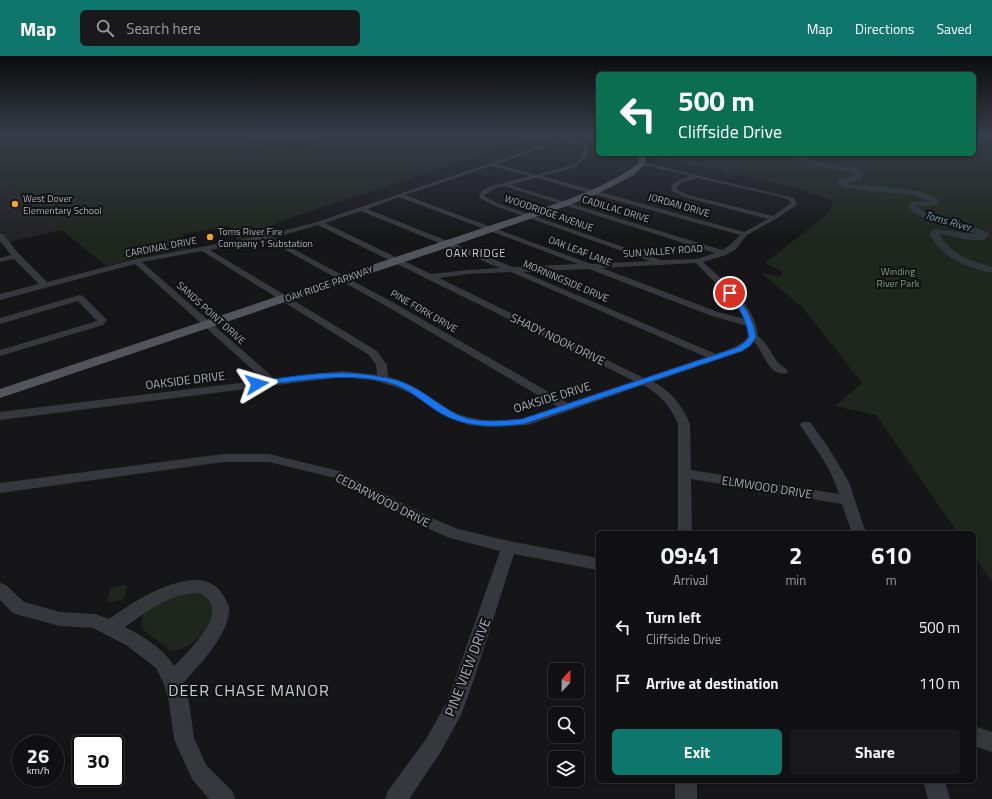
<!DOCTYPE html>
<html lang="en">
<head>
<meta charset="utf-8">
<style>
	body { margin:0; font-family:"Titillium Web",sans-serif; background:#19191b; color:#f1f3f6; height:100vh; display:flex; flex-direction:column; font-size:15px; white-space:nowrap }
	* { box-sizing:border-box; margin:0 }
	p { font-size:13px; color:#9c9d9f }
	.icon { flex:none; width:22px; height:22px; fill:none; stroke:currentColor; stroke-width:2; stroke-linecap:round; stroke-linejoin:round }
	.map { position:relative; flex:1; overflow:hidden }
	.drawer { position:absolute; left:596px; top:475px; width:380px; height:252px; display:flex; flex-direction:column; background:#101012; border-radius:6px; box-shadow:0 2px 6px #0003,0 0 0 1px #303032 }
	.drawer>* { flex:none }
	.top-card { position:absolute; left:596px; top:16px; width:380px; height:84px; border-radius:6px; box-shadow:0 2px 6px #0003,0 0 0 1px #303032; background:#0b6e4f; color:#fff; overflow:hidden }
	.needle { width:26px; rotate:22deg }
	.controls { position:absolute; left:548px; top:607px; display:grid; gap:8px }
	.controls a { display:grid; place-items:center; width:36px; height:36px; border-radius:6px; background:#101012; box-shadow:0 2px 6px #0003,0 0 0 1px #303032; font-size:20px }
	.speed { position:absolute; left:12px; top:679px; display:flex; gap:8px; font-size:20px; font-weight:700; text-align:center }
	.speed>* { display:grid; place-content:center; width:52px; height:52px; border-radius:50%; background:#101012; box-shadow:0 2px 6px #0003,0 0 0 1px #303032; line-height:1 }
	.speed small { font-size:10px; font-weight:400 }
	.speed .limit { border:2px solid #111; border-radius:6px; background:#fff; color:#111 }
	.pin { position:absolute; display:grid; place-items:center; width:34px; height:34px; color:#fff; margin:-17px; border:2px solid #fff; border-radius:50%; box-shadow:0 1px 4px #0007 }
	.me { position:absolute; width:44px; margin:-22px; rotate:83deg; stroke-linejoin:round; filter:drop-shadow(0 0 3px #0008) }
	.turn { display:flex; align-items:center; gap:14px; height:84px; padding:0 16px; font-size:18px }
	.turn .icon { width:52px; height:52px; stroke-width:2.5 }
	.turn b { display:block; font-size:28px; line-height:34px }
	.eta { display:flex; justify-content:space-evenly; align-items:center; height:68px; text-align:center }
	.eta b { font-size:24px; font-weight:700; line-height:28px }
	.primary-button { display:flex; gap:8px; margin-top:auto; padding:8px 16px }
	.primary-button a { flex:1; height:46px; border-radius:6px; background:#0f766e; color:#fff; font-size:16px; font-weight:700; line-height:46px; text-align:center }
	.primary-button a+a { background:#19191b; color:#f1f3f6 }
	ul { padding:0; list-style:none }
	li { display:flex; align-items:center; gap:12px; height:56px; padding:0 16px }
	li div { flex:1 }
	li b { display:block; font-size:15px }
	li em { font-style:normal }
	header { display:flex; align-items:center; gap:24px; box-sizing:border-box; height:56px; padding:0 20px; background:#0f766e; color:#fff }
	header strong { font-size:19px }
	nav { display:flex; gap:22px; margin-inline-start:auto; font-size:14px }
	.search { width:280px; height:36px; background:#19191b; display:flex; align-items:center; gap:10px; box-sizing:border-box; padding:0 14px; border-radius:6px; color:#9c9d9f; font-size:15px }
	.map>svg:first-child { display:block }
	.built { fill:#222225 }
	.green { fill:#1e261e }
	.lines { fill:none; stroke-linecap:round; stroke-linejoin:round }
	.river { fill:#2c363b; fill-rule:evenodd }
	.minor { fill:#37383d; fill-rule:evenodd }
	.major { fill:#53555c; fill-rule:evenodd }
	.route { fill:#1a73e8; stroke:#114b97 }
	.poi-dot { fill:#eea337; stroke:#111113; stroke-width:1.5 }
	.labels { text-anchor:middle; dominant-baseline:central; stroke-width:4; stroke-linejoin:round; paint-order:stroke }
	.far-poi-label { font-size:10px; fill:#a8aeb7; stroke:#111113; text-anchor:start }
	.far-street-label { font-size:10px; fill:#a8aeb7; stroke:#111113 }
	.far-park-label { font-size:10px; fill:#80a27f; stroke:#111113 }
	.far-water-label { font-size:11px; font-style:italic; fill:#809eb2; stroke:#111113 }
	.far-neighbourhood-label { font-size:11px; letter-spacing:1px; fill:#c9cdd4; stroke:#111113 }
	.street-label { font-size:12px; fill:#a8aeb7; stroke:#111113 }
	.near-street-label { font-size:14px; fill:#a8aeb7; stroke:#111113 }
	.near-neighbourhood-label { font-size:16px; letter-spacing:1px; fill:#c9cdd4; stroke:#111113 }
</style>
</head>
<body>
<header>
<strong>Map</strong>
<div class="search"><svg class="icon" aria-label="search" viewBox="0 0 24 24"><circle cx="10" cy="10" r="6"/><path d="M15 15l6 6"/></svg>Search here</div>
<nav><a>Map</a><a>Directions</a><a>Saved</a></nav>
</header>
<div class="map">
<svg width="992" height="743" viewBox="0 0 992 743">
	<rect width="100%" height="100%" fill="#161618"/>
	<path class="built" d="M0,123L62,174L0,188Z"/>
	<g class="green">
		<path d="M46,79H179L300,93L337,80L347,81L351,83L383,79H544L289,162L271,170L276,177L238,185L230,170L183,178L187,193L140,201L106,210L0,123V83Z"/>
		<path d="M974,87L992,93V526L974,500V477H958L876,359L835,350L862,327L803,252L760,216L780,221L783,216L765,207L830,156L833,145L800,133L651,100L658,99V98H974Z"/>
		<path d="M123,529L127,530L124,543L107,547L110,533Z"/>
		<path d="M195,535L208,539L214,555C206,575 195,593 171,595L141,572C138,546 177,540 195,535Z"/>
	</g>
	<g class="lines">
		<path class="river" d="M784,98H793L817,106L856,112L864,118L861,123L847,127L848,128C867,131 927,130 939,145L938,149L916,150C934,165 966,166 987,176L989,178C988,179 986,182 985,183C976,188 949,179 939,178C950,198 971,205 992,211V217C966,211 943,203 929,178L934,173L977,178L922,161L914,157L908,151L910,146L930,145L912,139L842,132L838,126L839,124L856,119L851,116L814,109Z"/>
		<g class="minor">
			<path d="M572,79H578L569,83L582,86L589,90C586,114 561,115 542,120L744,176L768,163L684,141L672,135L671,130L677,125L690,120L639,108L642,106L794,142L797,148L796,149L776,163L747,179L735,194L726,199L703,206C724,226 756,249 758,280C768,288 769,294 776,304C779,309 785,311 788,315L787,317C768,322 764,295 754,286L743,295L653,326C670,334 683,350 690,368L691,414L839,438C831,412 815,391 800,369L802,366H810L828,391L849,426L866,477H852L842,448L691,423L692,477H678V368C671,351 660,338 643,329L528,369L487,371L469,369L447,361L414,339L396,331L372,324L342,321L0,364V356L264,324L135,208L0,244V238L39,228L14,203L0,206V202L11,199L0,185V178H3L19,198L47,226L136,203L266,179L317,166ZM564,84L585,91L582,101L576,107L569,110L536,119L497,108ZM491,110L529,120L489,131L483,134L479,139L480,142L495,150L650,205L591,208L405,139ZM536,122L740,179L729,190L722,194L510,129ZM697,122L778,140L789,144L791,147L773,160L688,139L677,133V131L681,127ZM504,130L715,197L697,203L661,204L499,148L484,140L493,133ZM399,141L578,208L513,211L367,153ZM361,155L500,212L468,214L431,218L325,167ZM318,169L634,325L568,347L394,247L273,182ZM266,183L388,251L558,351C546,355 534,360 522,363C500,367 470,365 450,354C426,340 416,328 388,321L387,309L377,295L210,194ZM202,195L369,299L376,309L377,319L342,315L275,323L142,206ZM696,207L730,242L745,263L718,256L602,212ZM589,213L712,260L747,270L748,281C739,291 728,293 716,298L523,216ZM511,216L706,301L644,322L439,222L468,218Z"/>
			<path d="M80,239L83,240L107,264L103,269L0,300V294L97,265L78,245L0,268V262Z"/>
			<path d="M223,398H269L339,415L432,462L458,473L509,485L598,502V514L514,498L473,626L461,659L440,697L409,743H385L388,735L426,683L447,646L500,495L450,482L422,470L335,422L269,406H223L0,437V427Z"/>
			<path d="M195,524C206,524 217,528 223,539C226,544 230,550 229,556C227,580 199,610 183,627L189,646L194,682L206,709L232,735L235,743H209L192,723L174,683L169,646L164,628L156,612L126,589L93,572L60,570L19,559L13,557L0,544V527L6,529L24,546L60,556L95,558L109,563C134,546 162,526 195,524ZM195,537C202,537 206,540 210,546C222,563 186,598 174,610C164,593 143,580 125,571C146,556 168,539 195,537Z"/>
			<path d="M974,670L992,676V696L974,690Z"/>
			<rect x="675" y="725" width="22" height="18"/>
			<path d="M923,725H945L950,743H928Z"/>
		</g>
		<path class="major" d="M639,98H645V108L634,119L597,138L567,150L452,190L0,342V333L561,146C588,136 616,125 639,107Z"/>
	</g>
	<linearGradient id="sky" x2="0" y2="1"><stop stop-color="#0c0c0d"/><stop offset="0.43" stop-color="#363c48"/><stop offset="1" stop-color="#363c48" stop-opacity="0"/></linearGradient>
	<rect width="992" height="183" fill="url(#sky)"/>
	<path class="route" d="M728,236H732C745,249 753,263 756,281L750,290L742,295L524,368C498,371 472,372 448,361C430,353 416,337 396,329C356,314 299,325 257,330L253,328L257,325C299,320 339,312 381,321C387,322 395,323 402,326C421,333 436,347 454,357C474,368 500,365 522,363L736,292L744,287L749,281C746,264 740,251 728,239Z"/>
	<g class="poi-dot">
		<circle cx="15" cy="148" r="4"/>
		<circle cx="210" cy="181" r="4"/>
	</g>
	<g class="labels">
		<g class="far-poi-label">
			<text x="23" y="142">West Dover<tspan x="23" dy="12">Elementary School</tspan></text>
			<text x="218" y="175">Toms River Fire<tspan x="218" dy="12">Company 1 Substation</tspan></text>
		</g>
		<g class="far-street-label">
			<text transform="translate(679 149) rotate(16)">JORDAN DRIVE</text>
			<text transform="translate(616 153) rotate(17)">CADILLAC DRIVE</text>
			<text transform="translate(549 157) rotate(19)">WOODRIDGE AVENUE</text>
			<text transform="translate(161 191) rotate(-11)">CARDINAL DRIVE</text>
			<text transform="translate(580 195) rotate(21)">OAK LEAF LANE</text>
			<text transform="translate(663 195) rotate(-4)">SUN VALLEY ROAD</text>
			<text transform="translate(566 225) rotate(23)">MORNINGSIDE DRIVE</text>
			<text transform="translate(329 228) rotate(-19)">OAK RIDGE PARKWAY</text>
			<text transform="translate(424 255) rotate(30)">PINE FORK DRIVE</text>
			<text transform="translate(211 257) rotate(42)">SANDS POINT DRIVE</text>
		</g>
		<g class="far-park-label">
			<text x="898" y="215">Winding<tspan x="898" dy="12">River Park</tspan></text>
		</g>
		<g class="far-water-label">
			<text transform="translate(948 165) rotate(16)">Toms River</text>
		</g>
		<g class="far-neighbourhood-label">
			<text x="476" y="197">OAK RIDGE</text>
		</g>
		<g class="street-label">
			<text transform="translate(558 283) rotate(26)">SHADY NOOK DRIVE</text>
			<text transform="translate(185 324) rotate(-7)">OAKSIDE DRIVE</text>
			<text transform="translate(552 341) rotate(-17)">OAKSIDE DRIVE</text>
			<text transform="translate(767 431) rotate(9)">ELMWOOD DRIVE</text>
			<text transform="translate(383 444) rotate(27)">CEDARWOOD DRIVE</text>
		</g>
		<g class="near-street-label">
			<text transform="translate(467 611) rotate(-69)">PINE VIEW DRIVE</text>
		</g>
		<g class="near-neighbourhood-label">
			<text x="249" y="634">DEER CHASE MANOR</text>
		</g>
	</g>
</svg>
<div class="controls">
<a><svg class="needle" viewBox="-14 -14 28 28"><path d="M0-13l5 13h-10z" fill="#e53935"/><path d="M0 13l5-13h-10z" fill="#9c9d9f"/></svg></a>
<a><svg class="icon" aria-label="search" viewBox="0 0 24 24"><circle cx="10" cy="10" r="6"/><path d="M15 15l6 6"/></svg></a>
<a><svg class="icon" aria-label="layers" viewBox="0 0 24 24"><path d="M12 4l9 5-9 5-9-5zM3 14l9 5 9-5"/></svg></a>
</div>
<div class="speed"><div>26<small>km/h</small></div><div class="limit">30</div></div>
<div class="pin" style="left:730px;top:237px;background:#d93025"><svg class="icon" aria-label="arrive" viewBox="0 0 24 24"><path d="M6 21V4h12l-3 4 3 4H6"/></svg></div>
<svg class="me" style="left:257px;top:328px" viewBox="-20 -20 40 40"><path d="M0-17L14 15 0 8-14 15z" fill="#1a73e8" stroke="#fff" stroke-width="4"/></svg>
<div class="top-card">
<div class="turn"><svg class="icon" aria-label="left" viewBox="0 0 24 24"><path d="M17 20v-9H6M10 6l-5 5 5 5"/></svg><div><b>500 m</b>Cliffside Drive</div></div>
</div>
<section class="drawer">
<div class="eta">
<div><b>09:41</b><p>Arrival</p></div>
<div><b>2</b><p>min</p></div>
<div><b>610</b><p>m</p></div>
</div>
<ul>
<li><svg class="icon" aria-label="left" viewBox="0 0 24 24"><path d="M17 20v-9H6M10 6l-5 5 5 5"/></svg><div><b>Turn left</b><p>Cliffside Drive</p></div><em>500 m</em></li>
<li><svg class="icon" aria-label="arrive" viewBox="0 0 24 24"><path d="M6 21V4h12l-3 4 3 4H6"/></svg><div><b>Arrive at destination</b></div><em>110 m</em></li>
</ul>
<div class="primary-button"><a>Exit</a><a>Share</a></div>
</section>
</div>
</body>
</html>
